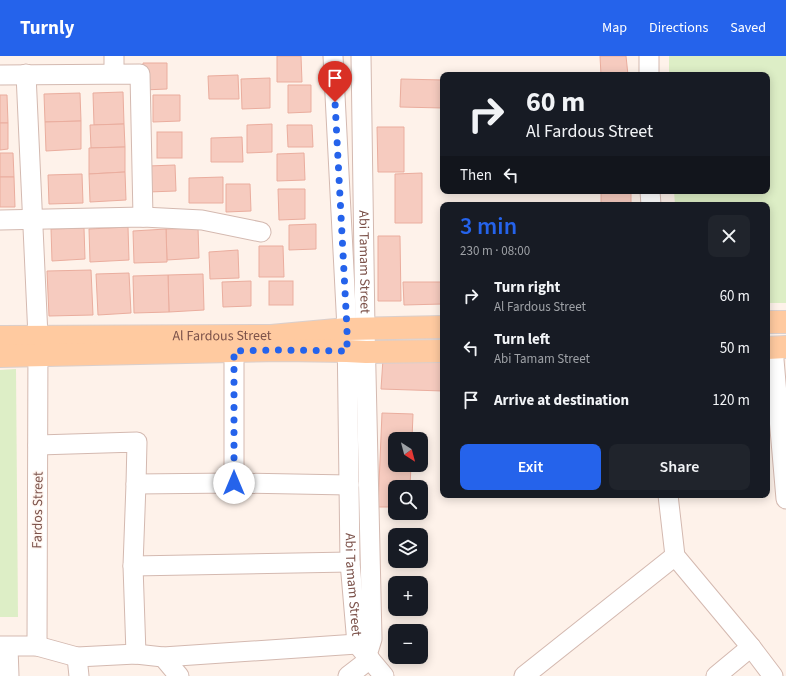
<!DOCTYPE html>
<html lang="en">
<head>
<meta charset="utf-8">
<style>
	body { margin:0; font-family:"Source Sans 3",sans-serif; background:#20242c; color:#f1f3f6; height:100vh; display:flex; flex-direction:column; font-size:15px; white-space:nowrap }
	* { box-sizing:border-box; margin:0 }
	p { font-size:13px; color:#9ea1a6 }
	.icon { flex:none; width:22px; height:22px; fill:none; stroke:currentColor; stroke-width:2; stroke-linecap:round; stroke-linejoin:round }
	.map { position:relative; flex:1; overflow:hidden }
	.side { position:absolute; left:440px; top:146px; width:330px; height:296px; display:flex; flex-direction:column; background:#171b24; border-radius:8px; box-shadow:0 2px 10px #0003 }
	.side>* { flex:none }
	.banner { position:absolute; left:440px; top:16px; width:330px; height:122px; border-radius:8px; box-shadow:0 2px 10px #0003; background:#171b24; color:#f1f3f6; overflow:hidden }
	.needle { width:26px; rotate:144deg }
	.tools { position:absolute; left:388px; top:376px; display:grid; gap:8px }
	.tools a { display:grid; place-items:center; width:40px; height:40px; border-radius:8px; background:#171b24; box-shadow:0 2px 10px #0003; font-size:20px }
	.pin { position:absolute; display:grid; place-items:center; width:34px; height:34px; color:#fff; margin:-41px -17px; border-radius:50% 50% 50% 0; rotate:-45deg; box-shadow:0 0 4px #0007 }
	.pin .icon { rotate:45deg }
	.me { position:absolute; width:44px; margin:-22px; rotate:0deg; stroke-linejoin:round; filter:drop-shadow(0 0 3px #0008) }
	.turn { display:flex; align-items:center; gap:14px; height:84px; padding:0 20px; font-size:18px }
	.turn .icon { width:52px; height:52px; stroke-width:2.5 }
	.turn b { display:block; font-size:28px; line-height:34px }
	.then { display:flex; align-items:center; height:38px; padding:0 20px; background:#0003; gap:8px; font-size:15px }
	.round { display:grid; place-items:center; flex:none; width:42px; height:42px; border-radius:8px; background:#20242c }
	.overview { display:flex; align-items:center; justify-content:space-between; height:68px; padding:0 20px }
	h1 { font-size:24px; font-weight:600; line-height:30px; color:#2563eb }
	.primary-button { display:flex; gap:8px; margin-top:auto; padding:8px 20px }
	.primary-button a { flex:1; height:46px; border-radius:8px; background:#2563eb; color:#fff; font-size:16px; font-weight:600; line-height:46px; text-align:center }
	.primary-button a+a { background:#20242c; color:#f1f3f6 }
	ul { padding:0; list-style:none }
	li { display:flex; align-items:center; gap:12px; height:52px; padding:0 20px }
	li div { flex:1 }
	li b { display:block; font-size:15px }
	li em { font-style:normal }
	header { display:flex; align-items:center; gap:24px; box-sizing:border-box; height:56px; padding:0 20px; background:#2563eb; color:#fff }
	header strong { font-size:19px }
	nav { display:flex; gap:22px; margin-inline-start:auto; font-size:14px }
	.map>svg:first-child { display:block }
	.green { fill:#ddeec6 }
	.building { fill:#f6cbbf; stroke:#eaad9e }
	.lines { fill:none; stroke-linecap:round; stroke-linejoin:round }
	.minor-casing { stroke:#d4b9b0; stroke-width:21 }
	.major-casing { stroke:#dacfcc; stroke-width:24 }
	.minor { stroke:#fff; stroke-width:19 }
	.major { stroke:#ffcaa0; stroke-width:22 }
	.route { stroke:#2563eb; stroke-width:7; stroke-dasharray:0 12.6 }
	.labels { text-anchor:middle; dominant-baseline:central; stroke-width:3; stroke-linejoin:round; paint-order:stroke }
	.street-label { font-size:14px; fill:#7c524a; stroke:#fff7f2 }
</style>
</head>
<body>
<header>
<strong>Turnly</strong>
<nav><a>Map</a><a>Directions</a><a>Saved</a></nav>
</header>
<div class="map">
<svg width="786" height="620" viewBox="0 0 786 620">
	<rect width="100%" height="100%" fill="#fef2ea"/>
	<g class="green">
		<path d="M669,0H786V247H767V149H675L674,135H767V19H669Z"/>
		<path d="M16,313L18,561H0V314Z"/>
	</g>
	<g class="building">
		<path d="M277,0H301L302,26H277Z"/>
		<path d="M600,0H626L628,19H601Z"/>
		<path d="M143,7H167V33L143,34Z"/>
		<path d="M238,19L239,43H209L208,20Z"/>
		<path d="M270,22V52L242,53L241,23Z"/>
		<path d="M401,23L443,24V52L400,51Z"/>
		<path d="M288,29H311V56L288,57Z"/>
		<path d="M123,36L124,68L94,69L93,37Z"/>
		<path d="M80,37L81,65L45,66L44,38Z"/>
		<path d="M0,39H7L8,67H0Z"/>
		<path d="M153,39H180V65L153,66Z"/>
		<path d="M81,65V93L46,95L45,66Z"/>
		<path d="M0,67H8V93L0,94Z"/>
		<path d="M124,68L125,91L91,92L90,69Z"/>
		<path d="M272,68V96L247,97V69Z"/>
		<path d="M287,69H312L313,91H288Z"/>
		<path d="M377,71H404V116H378Z"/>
		<rect x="157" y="76" width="25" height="26"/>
		<path d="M242,81L243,106H211V82Z"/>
		<path d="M125,91V116L89,118V92Z"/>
		<path d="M0,97H13L14,121H0Z"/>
		<path d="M304,97L305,124L277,125V98Z"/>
		<path d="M175,109L176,135L148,136V110Z"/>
		<path d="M125,116L126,144L90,146L89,118Z"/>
		<path d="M422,117V167H395V118Z"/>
		<path d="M82,118L83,147L49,148L48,119Z"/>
		<path d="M0,121H14L15,151H0Z"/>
		<path d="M223,121V147H189V122Z"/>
		<path d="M226,128H250L251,155L226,156Z"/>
		<path d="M278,133H305V163L279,164Z"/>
		<rect x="601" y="135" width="30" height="14"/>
		<path d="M316,168V193L289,194V169Z"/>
		<path d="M128,171L129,204L90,206L89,173Z"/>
		<path d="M84,172L85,203L52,205L51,173Z"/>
		<path d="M198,172L199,202L167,204L166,173Z"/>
		<path d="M166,173L167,206L134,207L133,175Z"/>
		<path d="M378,180H400L401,245H378Z"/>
		<path d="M259,190H283L284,221H259Z"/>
		<path d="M238,194L239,222L210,223L209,196Z"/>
		<path d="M91,214L93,259L49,260L47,215Z"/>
		<path d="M129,217L131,257L98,259L96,218Z"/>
		<path d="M203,218L204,254L169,256L168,219Z"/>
		<path d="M168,219L169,256L134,257L133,220Z"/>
		<path d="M251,225V250L223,251L222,226Z"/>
		<rect x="269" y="225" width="24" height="24"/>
		<path d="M403,226H443V248L404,249Z"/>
		<path d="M383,303L443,305V335L381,333Z"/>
		<path d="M382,357L413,358L412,383H395V409H411L410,431H395V451H378Z"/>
	</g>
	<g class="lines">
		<defs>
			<g id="minor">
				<path d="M114,0V17"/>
				<path id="s1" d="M333,0L347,273L350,506L357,588L384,620"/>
				<path id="s2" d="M361,0L365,273L372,583L367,599"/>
				<path d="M649,0V19"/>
				<path d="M26,18L38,281L37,590"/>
				<path d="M0,19L140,18L143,161"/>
				<path d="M650,135L651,149"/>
				<path d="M0,164L143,161L202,164L261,176"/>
				<path d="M773,292L786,443"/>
				<path d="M38,389L137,386L136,428L133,510L136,598"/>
				<path d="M234,427V295"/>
				<path d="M136,428L234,427L349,429"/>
				<path d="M668,439L675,500L751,591L773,620"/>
				<path d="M133,510L350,506"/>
				<path d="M0,590H37L77,601L136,598L163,601L357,588L370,584"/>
				<path d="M8,591L9,620"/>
				<path d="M77,601L79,620"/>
				<path d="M163,601L179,620"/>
				<path d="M348,620L370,603"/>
				<path d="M524,620L675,500"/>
				<path d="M716,620L751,591"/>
			</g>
			<g id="major">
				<path d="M767,266H786"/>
				<path id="s3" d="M0,281L271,280L347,273L443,271"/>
				<path d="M767,292L786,291"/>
				<path d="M0,300L282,294L347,295L366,296L443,295"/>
			</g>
		</defs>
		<use href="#minor" class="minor-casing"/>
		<use href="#major" class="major-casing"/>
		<use href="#minor" class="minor"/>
		<use href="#major" class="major"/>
	</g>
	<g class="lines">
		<path class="route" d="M234,427V295L282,294L347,295V273L335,46"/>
	</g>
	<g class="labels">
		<g class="street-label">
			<text stroke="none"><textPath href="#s2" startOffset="206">Abi Tamam Street</textPath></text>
			<text stroke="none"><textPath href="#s3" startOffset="222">Al Fardous Street</textPath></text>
			<text transform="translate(38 454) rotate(-89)">Fardos Street</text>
			<text stroke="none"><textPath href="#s1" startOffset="529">Abi Tamam Street</textPath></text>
		</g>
	</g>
</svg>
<div class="tools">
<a><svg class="needle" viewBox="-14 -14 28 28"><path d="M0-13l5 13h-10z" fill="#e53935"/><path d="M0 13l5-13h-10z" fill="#9ea1a6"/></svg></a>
<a><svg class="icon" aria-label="search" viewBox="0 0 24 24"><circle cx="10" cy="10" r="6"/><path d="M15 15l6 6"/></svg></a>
<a><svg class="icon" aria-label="layers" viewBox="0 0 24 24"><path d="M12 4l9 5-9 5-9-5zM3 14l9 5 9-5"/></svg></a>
<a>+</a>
<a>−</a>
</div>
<div class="pin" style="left:335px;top:46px;background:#d93025"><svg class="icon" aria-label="arrive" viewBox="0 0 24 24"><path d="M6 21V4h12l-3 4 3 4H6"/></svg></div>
<svg class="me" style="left:234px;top:427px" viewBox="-20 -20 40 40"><circle r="19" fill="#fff"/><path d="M0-13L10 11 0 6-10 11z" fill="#2563eb"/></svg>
<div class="banner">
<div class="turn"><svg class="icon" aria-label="right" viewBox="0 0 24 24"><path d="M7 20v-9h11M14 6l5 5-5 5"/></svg><div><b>60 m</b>Al Fardous Street</div></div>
<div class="then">Then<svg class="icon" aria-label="left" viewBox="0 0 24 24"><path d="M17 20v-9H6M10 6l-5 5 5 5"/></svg></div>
</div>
<section class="side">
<div class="overview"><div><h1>3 min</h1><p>230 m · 08:00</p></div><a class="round"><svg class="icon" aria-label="close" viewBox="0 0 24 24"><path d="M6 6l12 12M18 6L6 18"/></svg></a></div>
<ul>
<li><svg class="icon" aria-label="right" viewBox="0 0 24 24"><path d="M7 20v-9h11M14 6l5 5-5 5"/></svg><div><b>Turn right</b><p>Al Fardous Street</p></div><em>60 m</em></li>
<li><svg class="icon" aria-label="left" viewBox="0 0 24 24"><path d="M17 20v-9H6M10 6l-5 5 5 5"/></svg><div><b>Turn left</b><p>Abi Tamam Street</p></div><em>50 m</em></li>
<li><svg class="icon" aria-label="arrive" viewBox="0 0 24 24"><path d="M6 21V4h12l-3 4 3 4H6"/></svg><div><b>Arrive at destination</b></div><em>120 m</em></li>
</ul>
<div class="primary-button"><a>Exit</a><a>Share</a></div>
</section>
</div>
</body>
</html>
